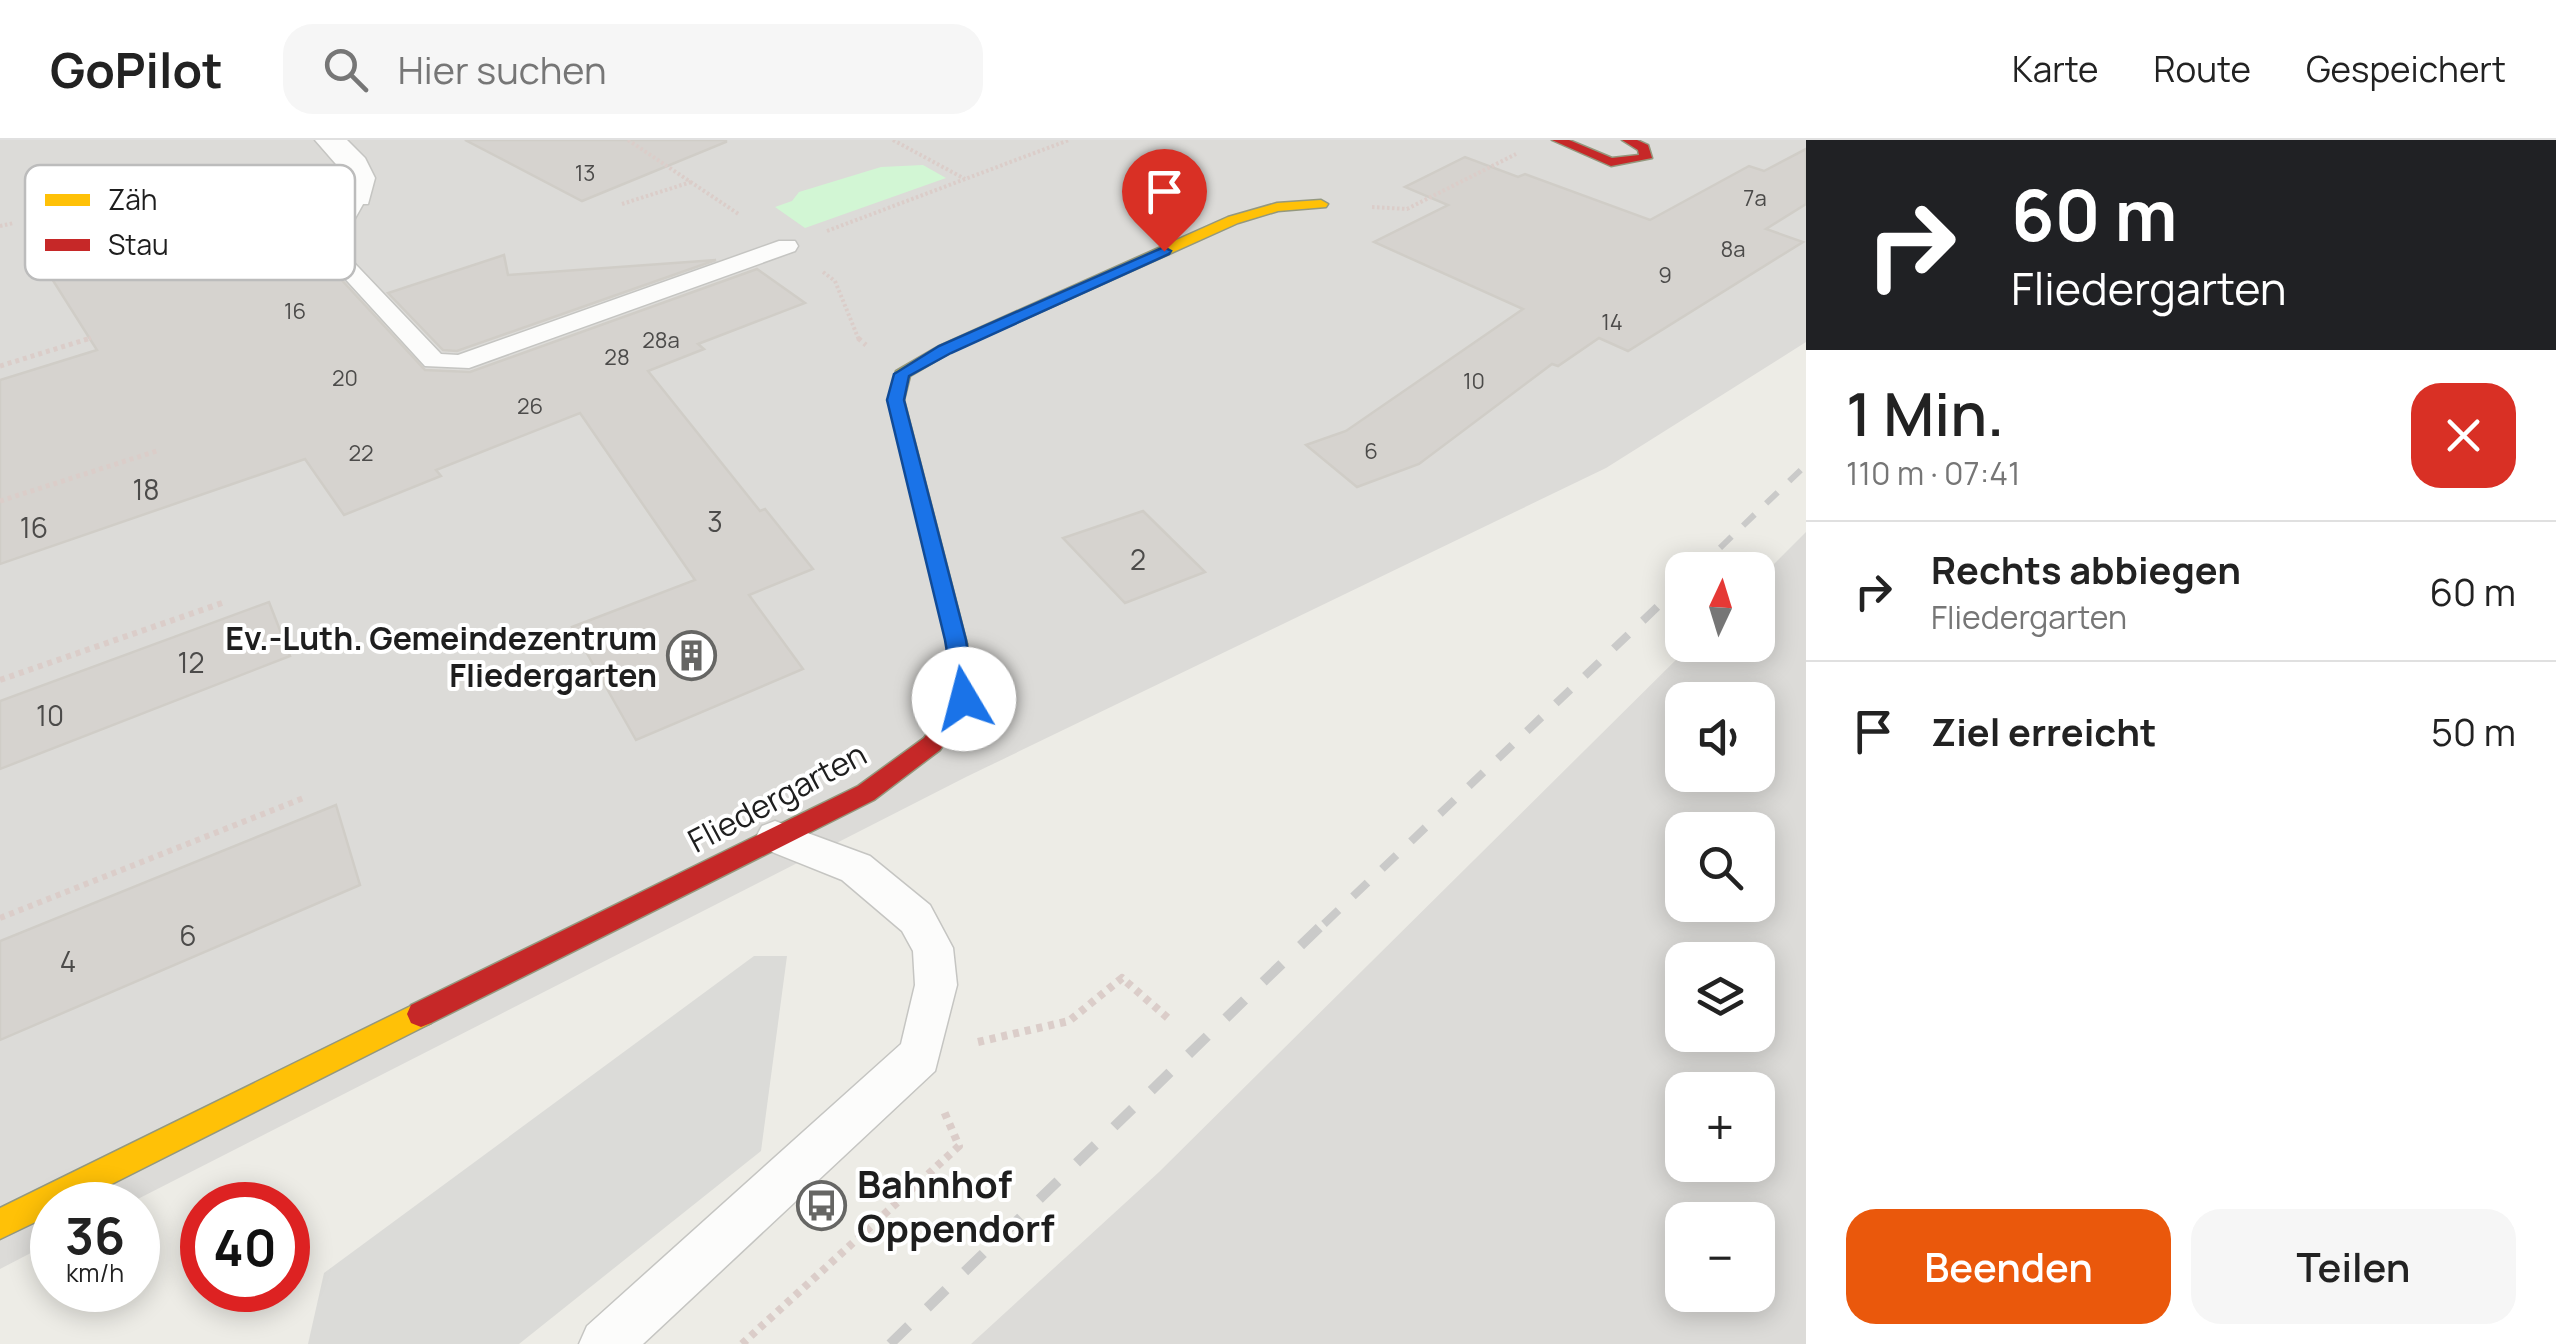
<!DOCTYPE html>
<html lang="de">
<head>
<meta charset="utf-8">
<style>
	body { margin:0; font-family:Manrope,sans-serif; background:#f6f6f6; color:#222; height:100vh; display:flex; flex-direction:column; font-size:38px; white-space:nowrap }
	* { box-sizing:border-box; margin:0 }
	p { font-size:32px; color:#767676 }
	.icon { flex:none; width:55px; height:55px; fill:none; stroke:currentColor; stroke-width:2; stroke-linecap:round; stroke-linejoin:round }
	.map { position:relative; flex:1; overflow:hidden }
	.drawer { display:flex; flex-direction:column; background:#fff; width:750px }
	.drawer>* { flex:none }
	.top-card { background:#202124; color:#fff; overflow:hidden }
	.needle { width:65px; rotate:4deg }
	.fabs { position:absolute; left:1665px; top:412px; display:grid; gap:20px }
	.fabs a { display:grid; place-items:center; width:110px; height:110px; border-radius:20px; background:#fff; box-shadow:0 5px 25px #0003; font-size:50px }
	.speed { position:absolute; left:30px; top:1042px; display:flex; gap:20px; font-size:50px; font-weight:700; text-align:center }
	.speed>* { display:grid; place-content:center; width:130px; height:130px; border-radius:50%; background:#fff; box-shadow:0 5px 25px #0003; line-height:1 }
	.speed small { font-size:25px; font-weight:400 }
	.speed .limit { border:15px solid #d22; background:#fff; color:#111 }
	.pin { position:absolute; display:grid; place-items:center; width:85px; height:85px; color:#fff; margin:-102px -42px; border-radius:50% 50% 50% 0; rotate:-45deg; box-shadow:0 0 10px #0007 }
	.pin .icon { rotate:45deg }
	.me { position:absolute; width:110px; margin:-55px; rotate:352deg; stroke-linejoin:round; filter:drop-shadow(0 0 8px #0008) }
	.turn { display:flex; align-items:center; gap:35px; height:210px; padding:0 40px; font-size:45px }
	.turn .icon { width:130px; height:130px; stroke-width:2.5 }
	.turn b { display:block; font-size:70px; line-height:85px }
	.round { display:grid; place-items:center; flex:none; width:105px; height:105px; border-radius:30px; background:#f6f6f6 }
	.overview { display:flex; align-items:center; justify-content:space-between; height:170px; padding:0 40px }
	h1 { font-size:60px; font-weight:600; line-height:75px }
	.primary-button { display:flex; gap:20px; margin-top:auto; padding:20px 40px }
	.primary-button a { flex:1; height:115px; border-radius:30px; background:#ea580c; color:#fff; font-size:40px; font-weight:600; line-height:115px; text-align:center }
	.primary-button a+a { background:#f6f6f6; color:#222 }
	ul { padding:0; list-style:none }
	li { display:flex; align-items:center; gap:30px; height:140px; padding:0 40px; border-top:2px solid #e0e0e0 }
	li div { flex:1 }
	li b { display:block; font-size:38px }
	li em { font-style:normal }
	header { display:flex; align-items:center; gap:60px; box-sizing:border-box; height:140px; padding:0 50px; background:#fff; border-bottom:2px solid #e0e0e0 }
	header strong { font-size:48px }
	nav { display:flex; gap:55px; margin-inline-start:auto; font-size:35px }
	.search { width:700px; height:90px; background:#f6f6f6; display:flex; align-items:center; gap:25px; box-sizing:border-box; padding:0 35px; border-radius:30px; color:#767676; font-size:38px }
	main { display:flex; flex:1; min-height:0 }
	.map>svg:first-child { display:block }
	.residential { fill:#dcdbd8; fill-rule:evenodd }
	.park { fill:#d2f6d4 }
	.parking { fill:#dbdbd8 }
	.building { fill:#d6d3cf; stroke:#d0cdc7; stroke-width:2.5 }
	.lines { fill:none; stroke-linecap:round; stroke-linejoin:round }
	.lane-casing { stroke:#c5c5c2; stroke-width:3 }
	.street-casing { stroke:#c5c5c2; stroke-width:3 }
	.slow-casing { stroke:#94987e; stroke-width:3 }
	.jam-casing { stroke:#94987e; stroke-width:3 }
	.path-far3 { stroke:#dbcdc9; stroke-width:4; stroke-dasharray:2.5 2.5; stroke-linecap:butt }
	.path-far2 { stroke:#dbcdc9; stroke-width:5; stroke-dasharray:4 4; stroke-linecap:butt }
	.path-far1 { stroke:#dbcdc9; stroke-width:6; stroke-dasharray:5 5; stroke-linecap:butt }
	.path { stroke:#dbcdc9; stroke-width:8; stroke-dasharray:6 6; stroke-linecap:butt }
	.lane { fill:#fcfcfb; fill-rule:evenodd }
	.street { fill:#fcfcfb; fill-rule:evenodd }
	.slow { fill:#ffc107; fill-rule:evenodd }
	.jam { fill:#c62828; fill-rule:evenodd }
	.rail-far2 { stroke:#cacac9; stroke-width:6; stroke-dasharray:16 16; stroke-linecap:butt }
	.rail-far1 { stroke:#cacac9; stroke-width:8; stroke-dasharray:20 20; stroke-linecap:butt }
	.rail { stroke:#cacac9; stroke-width:10; stroke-dasharray:26 26; stroke-linecap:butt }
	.route { fill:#1a73e8; stroke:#114b97; stroke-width:2.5 }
	.labels { text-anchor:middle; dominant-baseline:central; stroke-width:8; stroke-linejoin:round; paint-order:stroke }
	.far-number-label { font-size:22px; fill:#4c4b4a }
	.number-label { font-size:28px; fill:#4c4b4a }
	.poi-label { font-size:32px; font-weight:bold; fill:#1e1e1e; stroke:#fff; text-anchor:end }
	.street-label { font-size:32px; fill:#1e1e1e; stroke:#fff }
	.near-poi-label { font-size:38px; font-weight:bold; fill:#1e1e1e; stroke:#fff; text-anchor:start }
	.key { fill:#fff; stroke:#bcbcbc; stroke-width:2.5 }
	.key-label { font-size:28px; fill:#1e1e1e }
</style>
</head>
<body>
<header>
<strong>GoPilot</strong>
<div class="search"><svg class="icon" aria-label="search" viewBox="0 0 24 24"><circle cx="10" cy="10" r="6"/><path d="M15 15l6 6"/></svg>Hier suchen</div>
<nav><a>Karte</a><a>Route</a><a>Gespeichert</a></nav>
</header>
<main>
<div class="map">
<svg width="1806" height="1204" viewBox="0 0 1806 1204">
	<rect width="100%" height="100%" fill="#edece6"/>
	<g class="residential">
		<path d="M0,0H1806V202L1606,328L966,637L126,1065H52V1102L0,1129Z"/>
		<path d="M1806,392V1204H971L1159,1032L1691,505H1758V440ZM1682,560H1758V635H1682ZM1682,690H1758V765H1682ZM1682,820H1758V895H1682ZM1682,950H1758V1025H1682ZM1682,1080H1758V1155H1682Z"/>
	</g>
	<path class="park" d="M923,25L946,38L805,88L775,67L792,61L799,52L881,27Z"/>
	<path class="parking" d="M754,816H787L761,1011L519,1204H308L324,1133Z"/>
	<g class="building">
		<path d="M465,0H726V2L582,61Z"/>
		<path d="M1806,9V64L1766,89L1803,102L1628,211L1599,198L1558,226L1552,224L1419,324L1357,347L1306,305L1346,291L1523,169L1374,102L1448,65L1405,47L1465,17L1518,37L1525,34L1650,80L1749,26L1764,31Z"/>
		<path d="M264,66L325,122L425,230L470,232L757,129L805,163L698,204L704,209L648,231L760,371L765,369L813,429L749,455L803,529L636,600L572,487L695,440L580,273L436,330L441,336L344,375L305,319L0,424V240L97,210L47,131Z"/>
		<path d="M504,115L508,135L716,120L457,211L443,210L388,153Z"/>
		<path d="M1143,371L1205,432L1125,463L1063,398Z"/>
		<path d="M269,462L290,516L0,629V561Z"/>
		<path d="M336,665L360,745L0,900V801Z"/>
	</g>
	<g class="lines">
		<defs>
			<g id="lane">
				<path d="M357,51L367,57L339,107L441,214L458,215L779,101H795L798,106L795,111L469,228L425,226L317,108L350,53Z"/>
				<path d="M775,681L870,716L930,765L953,808L957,845L935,931L643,1204H579L587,1186L901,904L915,845L913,811L902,791L842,740L762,708L756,697L762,686Z"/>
			</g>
			<path id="street" d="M315,0H347L365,18L375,38L368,64H346L341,57L342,31Z"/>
			<g id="slow">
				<path d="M1321,60L1328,64L1326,67L1278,71L1238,83L951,212L910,236L904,260L967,504L964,509H950L888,260L896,231L939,206L1228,77L1277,63Z"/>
				<path d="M421,861L431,865L435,874L431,883L70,1065H52V1074L0,1099V1068Z"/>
			</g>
			<g id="jam">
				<path d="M1552,0H1569L1612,18L1639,15L1638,10L1622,0H1637L1648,5L1652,18L1611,26Z"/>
				<path d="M957,496L967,504L975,559L940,610L874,660L431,883L421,887L411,883L407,874L411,865L858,646L924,598L953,558L947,504Z"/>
			</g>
		</defs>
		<use href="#lane" class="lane-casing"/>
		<use href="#street" class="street-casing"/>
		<use href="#slow" class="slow-casing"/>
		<use href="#jam" class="jam-casing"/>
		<g class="path-far3">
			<path d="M628,0L740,75"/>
			<path d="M893,0L965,39"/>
			<path d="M622,64L691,42"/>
			<path d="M1372,67L1407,69L1516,14"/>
			<path d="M0,86L14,83"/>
			<path d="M827,91L1069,0"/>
			<path d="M823,132L835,141L859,200"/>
			<path d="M84,200L91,198"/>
		</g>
		<g class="path-far2">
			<path d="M858,198L866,205"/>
			<path d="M0,226L91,198"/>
			<path d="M0,361L160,310"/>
		</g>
		<g class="path-far1">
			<path d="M0,540L225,462"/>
			<path d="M0,778L306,657"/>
		</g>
		<g class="path">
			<path d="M978,902L1069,881L1122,838L1169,879"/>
			<path d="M742,1204L959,1006L943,969"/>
		</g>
		<use href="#lane" class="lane"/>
		<use href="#street" class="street"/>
		<use href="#slow" class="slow"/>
		<use href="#jam" class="jam"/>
		<g class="rail-far2">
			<path d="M1697,430L1806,325"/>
			<path d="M1670,456L1682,444"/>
		</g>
		<path class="rail-far1" d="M1324,784L1672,453"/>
		<path class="rail" d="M890,1204L1326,781"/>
	</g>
	<path class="route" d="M1164,107L1171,111L1169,114L951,213L909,236L904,260L966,500L975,559L964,567L956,565L945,500L887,260L894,234L939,206Z"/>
	<defs>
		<symbol id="building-ring" viewBox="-11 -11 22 22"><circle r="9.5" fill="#fff" stroke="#666664" stroke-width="1.5"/><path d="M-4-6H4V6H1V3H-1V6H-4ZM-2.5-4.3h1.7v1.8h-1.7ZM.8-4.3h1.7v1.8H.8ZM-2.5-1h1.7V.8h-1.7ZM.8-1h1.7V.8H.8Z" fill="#666664"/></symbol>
		<symbol id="bus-ring" viewBox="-11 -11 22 22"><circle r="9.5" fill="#fff" stroke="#666664" stroke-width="1.5"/><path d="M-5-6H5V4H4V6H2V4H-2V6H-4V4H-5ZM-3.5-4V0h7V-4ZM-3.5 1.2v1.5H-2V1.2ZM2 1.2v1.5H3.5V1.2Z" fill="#666664"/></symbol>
	</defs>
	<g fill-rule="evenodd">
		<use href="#building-ring" x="664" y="488" width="55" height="55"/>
		<use href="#bus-ring" x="794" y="1038" width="55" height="55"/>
	</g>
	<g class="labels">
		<g class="far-number-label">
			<text x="585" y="33">13</text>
			<text x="1755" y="58">7a</text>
			<text x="1733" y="109">8a</text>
			<text x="1665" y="135">9</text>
			<text x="295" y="171">16</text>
			<text x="1612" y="182">14</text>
			<text x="661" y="200">28a</text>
			<text x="617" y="217">28</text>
			<text x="345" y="238">20</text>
			<text x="1474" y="241">10</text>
			<text x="530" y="266">26</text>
			<text x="1371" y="311">6</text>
			<text x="361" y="313">22</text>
		</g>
		<g class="number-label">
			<text x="146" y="349">18</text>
			<text x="715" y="381">3</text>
			<text x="34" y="387">16</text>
			<text x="1138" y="419">2</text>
			<text x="191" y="522">12</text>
			<text x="50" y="575">10</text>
			<text x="188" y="795">6</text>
			<text x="68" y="821">4</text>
		</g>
		<g class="poi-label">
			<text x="657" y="498">Ev.-Luth. Gemeindezentrum<tspan x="657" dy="37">Fliedergarten</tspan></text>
		</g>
		<g class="street-label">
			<text transform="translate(777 657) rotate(-28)">Fliedergarten</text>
		</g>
		<g class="near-poi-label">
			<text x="857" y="1043">Bahnhof<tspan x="857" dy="44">Oppendorf</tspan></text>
		</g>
	</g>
	<rect x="25" y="25" width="330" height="115" rx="15" class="key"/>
	<rect x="45" y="54" width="45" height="12" fill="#ffc107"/>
	<rect x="45" y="99" width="45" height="12" fill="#c62828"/>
	<g class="key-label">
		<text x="108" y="70">Zäh</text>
		<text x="108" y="115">Stau</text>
	</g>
</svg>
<div class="fabs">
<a><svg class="needle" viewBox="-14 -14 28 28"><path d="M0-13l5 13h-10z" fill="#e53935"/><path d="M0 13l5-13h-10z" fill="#767676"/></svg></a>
<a><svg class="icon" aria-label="sound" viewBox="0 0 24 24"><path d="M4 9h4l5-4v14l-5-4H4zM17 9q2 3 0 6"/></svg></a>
<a><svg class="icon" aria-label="search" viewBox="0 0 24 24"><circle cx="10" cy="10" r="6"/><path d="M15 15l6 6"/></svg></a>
<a><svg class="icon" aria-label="layers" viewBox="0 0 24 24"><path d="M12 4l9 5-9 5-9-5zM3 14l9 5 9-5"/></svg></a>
<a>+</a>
<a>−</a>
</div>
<div class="speed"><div>36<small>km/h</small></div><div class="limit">40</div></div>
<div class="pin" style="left:1164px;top:111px;background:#d93025"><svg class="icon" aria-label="arrive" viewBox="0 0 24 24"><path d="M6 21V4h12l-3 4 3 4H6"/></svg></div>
<svg class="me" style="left:964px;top:559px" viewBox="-20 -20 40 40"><circle r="19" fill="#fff"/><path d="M0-13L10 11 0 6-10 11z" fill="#1a73e8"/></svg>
</div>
<section class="drawer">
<div class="top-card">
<div class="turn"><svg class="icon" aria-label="right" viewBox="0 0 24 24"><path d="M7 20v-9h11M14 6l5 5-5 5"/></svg><div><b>60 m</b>Fliedergarten</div></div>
</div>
<div class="overview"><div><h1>1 Min.</h1><p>110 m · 07:41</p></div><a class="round" style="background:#d93025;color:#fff"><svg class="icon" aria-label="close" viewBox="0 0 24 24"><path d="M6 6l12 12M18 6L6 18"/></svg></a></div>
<ul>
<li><svg class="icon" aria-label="right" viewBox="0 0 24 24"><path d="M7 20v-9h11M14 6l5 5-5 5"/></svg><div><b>Rechts abbiegen</b><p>Fliedergarten</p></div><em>60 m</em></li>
<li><svg class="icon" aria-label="arrive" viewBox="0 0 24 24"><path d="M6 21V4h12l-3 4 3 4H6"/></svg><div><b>Ziel erreicht</b></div><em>50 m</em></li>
</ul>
<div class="primary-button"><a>Beenden</a><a>Teilen</a></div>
</section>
</main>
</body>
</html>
